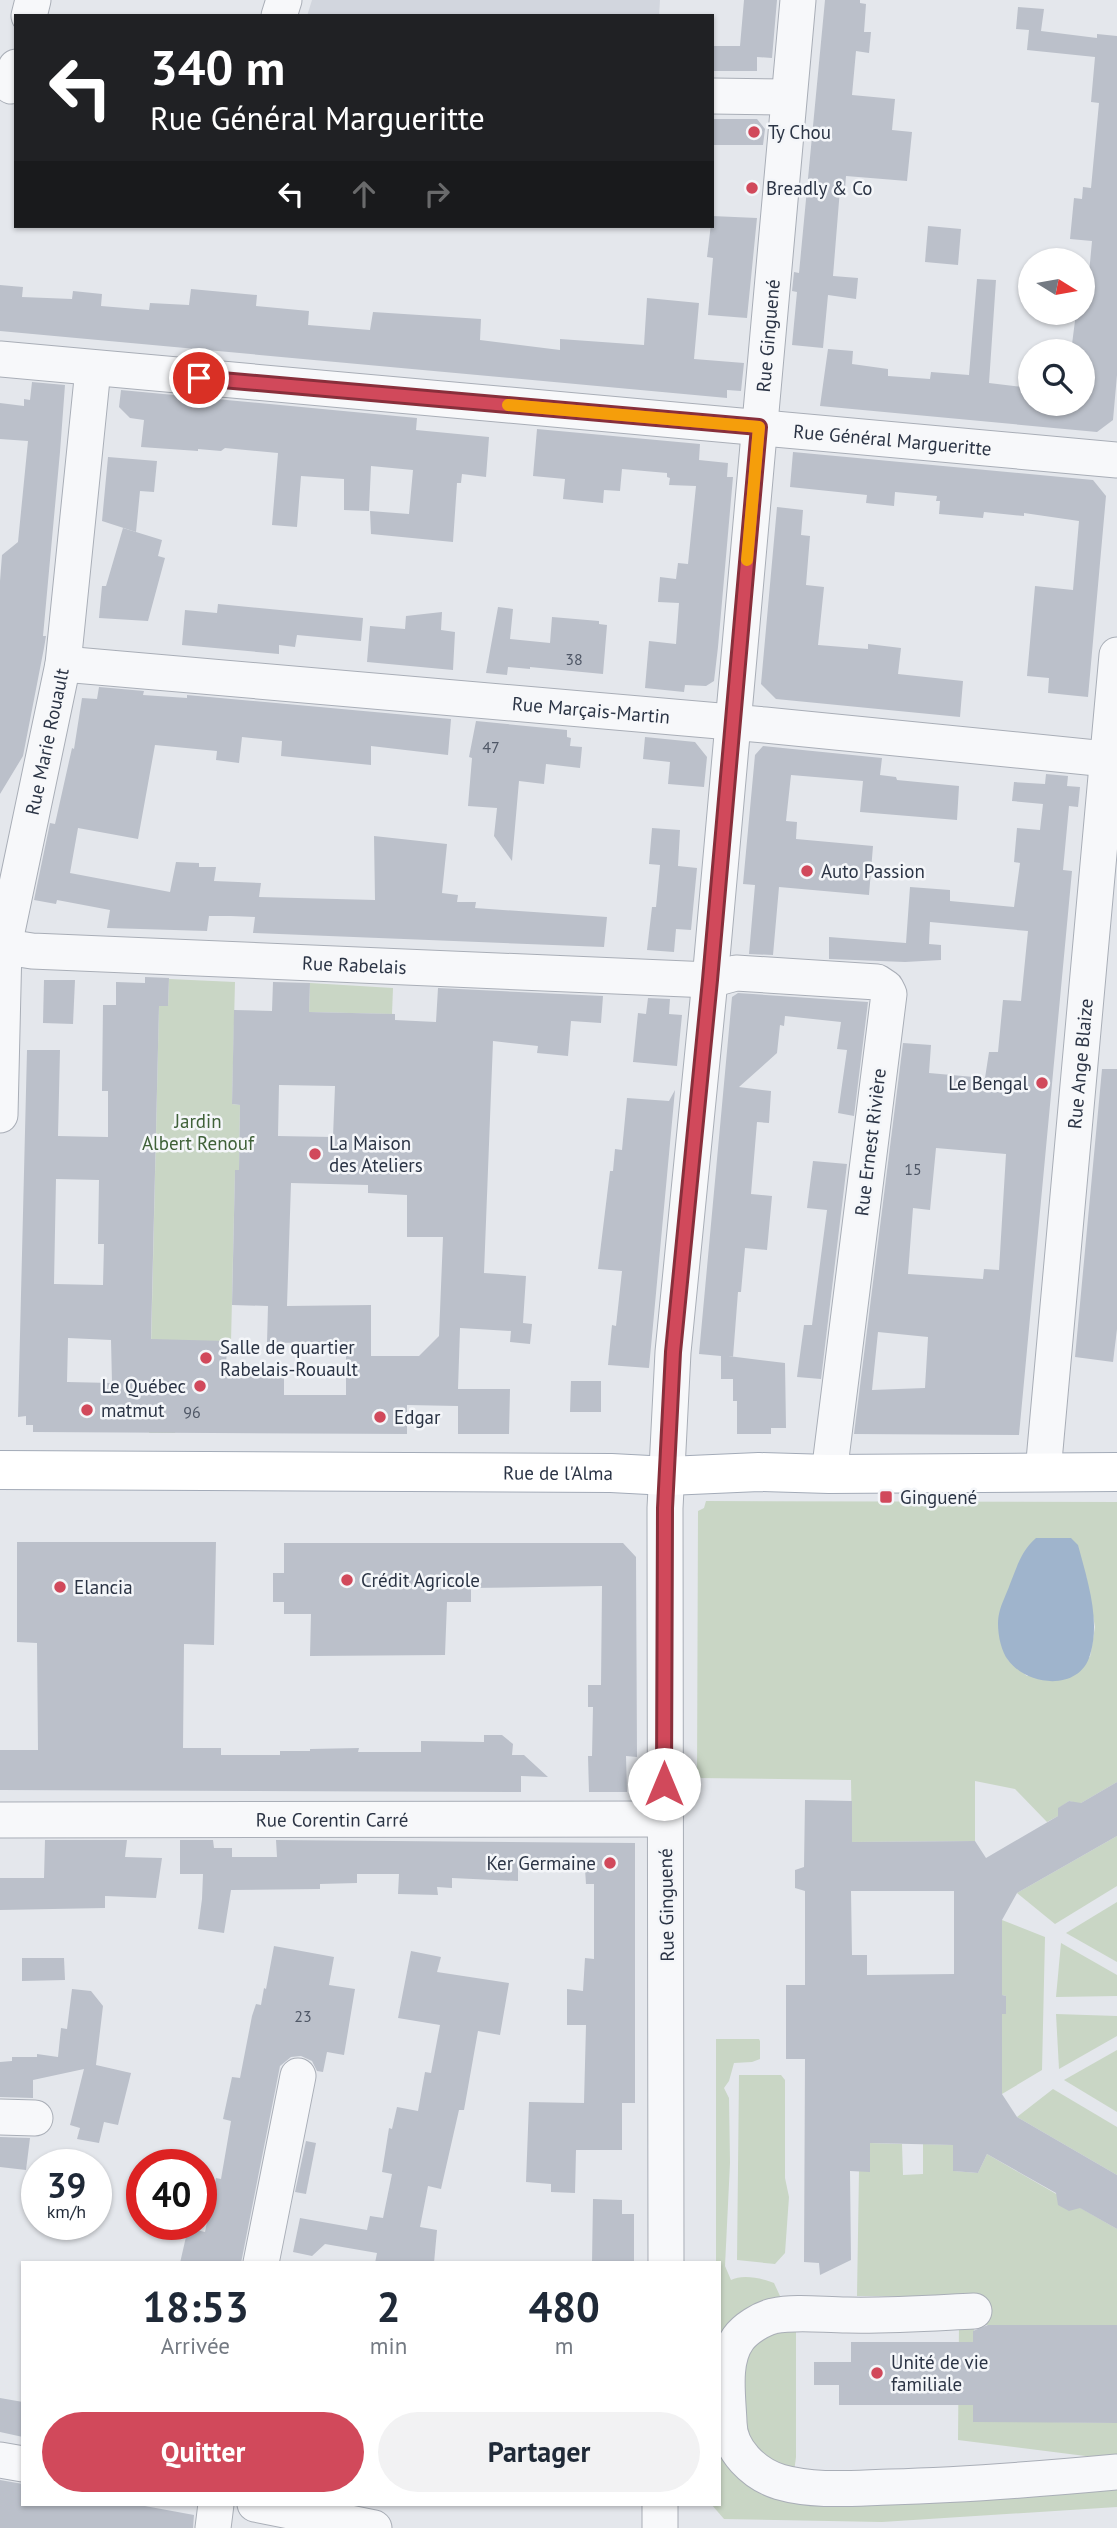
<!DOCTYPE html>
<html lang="fr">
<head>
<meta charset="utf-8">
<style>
	body { margin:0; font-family:"PT Sans",sans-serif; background:#f2f2f3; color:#1f2937; height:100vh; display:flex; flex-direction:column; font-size:26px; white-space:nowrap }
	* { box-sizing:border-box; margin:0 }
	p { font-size:23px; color:#747a83 }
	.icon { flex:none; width:38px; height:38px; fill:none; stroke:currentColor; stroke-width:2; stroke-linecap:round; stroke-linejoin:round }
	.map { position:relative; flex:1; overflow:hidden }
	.details { position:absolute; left:21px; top:2261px; width:700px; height:245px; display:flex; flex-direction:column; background:#fff; border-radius:0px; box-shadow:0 2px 5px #0004 }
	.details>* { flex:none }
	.hud { position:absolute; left:14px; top:14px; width:700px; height:214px; border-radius:0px; box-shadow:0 2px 5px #0004; background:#202124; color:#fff; overflow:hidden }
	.needle { width:46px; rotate:101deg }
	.tools { position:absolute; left:1018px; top:248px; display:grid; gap:14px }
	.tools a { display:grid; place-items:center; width:77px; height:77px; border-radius:50%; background:#fff; box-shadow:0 2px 5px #0004; font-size:35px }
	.speed { position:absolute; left:21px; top:2149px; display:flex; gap:14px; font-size:35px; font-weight:700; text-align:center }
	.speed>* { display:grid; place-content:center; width:91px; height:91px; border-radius:50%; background:#fff; box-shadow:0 2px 5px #0004; line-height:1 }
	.speed small { font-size:18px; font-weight:400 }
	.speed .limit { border:10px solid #d22; background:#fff; color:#111 }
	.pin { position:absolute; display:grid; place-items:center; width:60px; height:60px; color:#fff; margin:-30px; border:4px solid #fff; border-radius:50%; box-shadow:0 2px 7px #0007 }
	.me { position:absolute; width:77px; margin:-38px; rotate:0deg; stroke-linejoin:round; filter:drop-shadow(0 0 5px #0008) }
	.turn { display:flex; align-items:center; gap:24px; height:147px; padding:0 21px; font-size:32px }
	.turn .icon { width:91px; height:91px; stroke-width:2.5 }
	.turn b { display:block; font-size:49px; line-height:60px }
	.lanes { display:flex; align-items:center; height:66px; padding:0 21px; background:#0003; justify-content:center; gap:35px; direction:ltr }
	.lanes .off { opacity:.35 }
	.eta { display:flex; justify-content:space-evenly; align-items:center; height:119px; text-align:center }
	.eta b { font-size:42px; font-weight:700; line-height:49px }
	.button { display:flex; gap:14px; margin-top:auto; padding:14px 21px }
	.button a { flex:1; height:80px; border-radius:42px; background:#d1495b; color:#fff; font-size:28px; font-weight:700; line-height:80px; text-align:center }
	.button a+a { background:#f2f2f3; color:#1f2937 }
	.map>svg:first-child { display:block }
	.built { fill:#d2d6de }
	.green { fill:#c9d6c5; fill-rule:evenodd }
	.water { fill:#9fb4cc }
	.building { fill:#bbc0ca; fill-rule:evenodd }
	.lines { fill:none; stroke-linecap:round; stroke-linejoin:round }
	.minor-casing { stroke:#a9aeb7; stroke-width:37 }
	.major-casing { stroke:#a3abb8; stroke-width:40 }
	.minor { stroke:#f7f8fa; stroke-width:35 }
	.major { stroke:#fff; stroke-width:38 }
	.route-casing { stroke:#882f3b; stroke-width:18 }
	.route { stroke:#d1495b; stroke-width:12 }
	.slow { stroke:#f59e0b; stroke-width:12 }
	.poi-dot { fill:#d1495b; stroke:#f4f6f9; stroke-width:2.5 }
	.labels { text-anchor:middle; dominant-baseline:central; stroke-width:5; stroke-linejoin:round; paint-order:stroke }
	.number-label { font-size:16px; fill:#4f5766 }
	.poi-label { font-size:19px; fill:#2b3445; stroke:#f4f6f9; text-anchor:start }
	.street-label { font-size:19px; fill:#2b3445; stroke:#f4f6f9 }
	.park-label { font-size:19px; fill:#3f6138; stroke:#f4f6f9 }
</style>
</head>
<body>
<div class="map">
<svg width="1117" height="2528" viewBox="0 0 1117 2528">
	<rect width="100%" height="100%" fill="#e4e7ec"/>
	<path class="built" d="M312,0H660L659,16H307Z"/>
	<g class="green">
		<path d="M169,979L235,982L232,1104L240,1105L239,1170L235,1171L231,1342L227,1341L175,1427V1433H149L159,1006H168Z"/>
		<path d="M310,983L393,988L392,1014L309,1012Z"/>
		<path d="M706,1501L1117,1502V1782L1076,1806L1073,1802L1069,1801L1059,1808L1060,1815L1047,1822L1015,1789L975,1781V1841L852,1842L851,1780L697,1778L698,1511L704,1508ZM1086,1576L1095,1627L1090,1657L1027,1676L1008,1660L999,1633Z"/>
		<path d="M1117,1836V1886L1055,1924L1017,1893Z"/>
		<path d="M1117,1902V1962L1066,1933Z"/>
		<path d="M1002,1920L1045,1937L1042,2070L1002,2094V2014L1006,2013V1996L1002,1995Z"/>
		<path d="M1061,1943L1117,1975V1996L1056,1997Z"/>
		<path d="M1056,2014L1117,2016V2036L1059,2069Z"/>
		<path d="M716,2039H759L760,2041V2059L752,2062L734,2063L729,2081L724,2088L729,2098L730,2163L725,2266L731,2280C742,2274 762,2278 774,2283L780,2296H796L722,2339L719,2332V2263H716Z"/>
		<path d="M1117,2050V2112L1064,2080Z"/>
		<path d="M739,2075H781L785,2080V2178L789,2197L785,2253L775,2264L737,2260Z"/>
		<path d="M1053,2089L1117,2127V2175L1017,2117Z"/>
		<path d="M870,2143L902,2144L903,2175L923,2174V2144L953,2145L954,2171L978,2173L987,2154L1117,2229V2325H974L973,2421L1117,2423V2460L958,2440L959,2325L974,2297L857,2296L859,2171H867L870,2169Z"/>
		<path d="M796,2320V2457L793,2480L747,2455L739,2363L752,2343Z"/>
		<path d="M719,2366L746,2478H1117V2507L882,2522L724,2519L711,2504H719Z"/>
	</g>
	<path class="water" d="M1036,1538H1071L1078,1545C1087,1579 1101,1620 1090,1655C1080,1691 1028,1687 1008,1660C1000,1650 996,1627 999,1614C1001,1604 1007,1593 1010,1584C1017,1567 1021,1551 1036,1538Z"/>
	<g class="building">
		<path d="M744,0H777L772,58L757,57V71H712V46H740Z"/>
		<path d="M825,0H860V3L866,4L864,32H871L869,53L856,51L852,95L895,99L892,130L912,132L907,181L846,176L845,189H840L833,276L858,278L856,299L828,295L823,348L792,345L797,292L792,291L794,272L799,273Z"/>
		<path d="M1018,7L1044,9L1041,31L1097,38V34L1117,36V375L1113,420L1097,432L820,406L828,349L853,351L852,364L888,369V376L930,379L931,372L969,375L977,279L996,280L989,383L1031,388V404H1083V352H1071L1076,313H1083V295H1087L1092,241L1070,239L1074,198L1082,199L1083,187L1091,188L1099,103L1091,102L1095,57L1027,50L1029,30L1016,29Z"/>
		<path d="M712,119H757L765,129L763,145H712Z"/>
		<path d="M712,216L757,218L747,318L708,315L713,258L707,257Z"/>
		<path d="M928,226L961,229L958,265L925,262Z"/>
		<path d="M0,285L23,287L22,297L72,299L73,291L102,294L101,306L149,310L150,303L189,305L191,289L257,295L256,306L309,311L308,325L370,330L373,312L481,319L480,340L560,350V339L644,345L647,298L699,303L694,359L744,363L741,391L727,390V398L0,331Z"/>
		<path d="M32,382L65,385L60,452L43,636H46L44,648L23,756L0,794V581L2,555L18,542L28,441L0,439V403L24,406V399L30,400Z"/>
		<path d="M121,390L417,418L416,430L489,437L486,477L462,474L461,483H457L453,542L371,534L370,511L409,514L413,470L371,466L369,511L344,510V479L301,476L297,527L272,525L278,453L225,448L221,451L198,449V451L141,447L144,420L130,418L119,407Z"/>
		<path d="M537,429L700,444L699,460L728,463L727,477H733L718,647L714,681L706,686L685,685L684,692L645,688L649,641L676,644L679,603L658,602L660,577L676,579L678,563L688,564L696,486L669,485L670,478L667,477V473L622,469L620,491L604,490L603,503L563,499L565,479L533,476Z"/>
		<path d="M793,452L1093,480L1106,496L1088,697L1048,693L1049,678L1027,676L1035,586L1073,590L1079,521L1024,513V516L984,512L983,518L939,514L940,501H936L937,496L895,492L894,506L866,503L867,495L790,487Z"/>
		<path d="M108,457L157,461L154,492L140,491L136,532L102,521Z"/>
		<path d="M777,507L803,510L801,535L810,536L806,585L824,587L818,645L868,649V644L901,648L898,674L963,681L960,717L776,699L761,684Z"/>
		<path d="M123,528L162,540L158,556L165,558L148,621L99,618L102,586H106Z"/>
		<path d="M218,604L363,618L361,641L297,635L295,647L279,645V654L182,645L185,610L217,613Z"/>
		<path d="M498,607L513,609L510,639L550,643L552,617L599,621V624L607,625L603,674L530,667V669L508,667L507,675L486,673Z"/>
		<path d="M442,612L441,630L455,632L453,670L367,662L370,626L405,629L406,616Z"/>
		<path d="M99,687L144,691L143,695L187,698V695L451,719L448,755L371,746V765L281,756L282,741L242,737L239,763L216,760L217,751L155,745L138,839L78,828L70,873L170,892L176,862L199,863V867H216L214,881L261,883L259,897L375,900L374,836L447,844L442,893L458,895L457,902H476L475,908L607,917L604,947L253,933L255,917L231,916H209L207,931L107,928L110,910L57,900L56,904L34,900L50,823L55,824L72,748L74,749L82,698L97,699Z"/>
		<path d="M476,721L567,730V737L571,738L570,746L582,747L580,768L546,764L544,784L519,781L512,861L494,836L497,808L468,806L472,758L469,757Z"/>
		<path d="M645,737L695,742L707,757L704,787L668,784L670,762L643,759Z"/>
		<path d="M763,746L882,758L880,775L896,777L897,780L959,786L957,820L860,812L863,781L791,775L786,821L797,822L796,839L873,846L869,895L779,887L773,955L749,954L755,885L743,884L755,755Z"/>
		<path d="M1046,774L1068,776L1067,786L1080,787L1078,807L1069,806L1063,870L1072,871L1019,1435L854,1434L903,1043L931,1045L929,1073L985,1078L989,1052H998L1003,1000L1021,1001L1028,931L930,922L929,944L941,945V960L905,962L829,959V937L906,943L910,887L950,890V901L1014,907L1020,863L1014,862L1017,828L1040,830L1043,804L1012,801L1014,782L1045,784ZM936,1148L1006,1154L999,1270L984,1269L983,1279L908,1274L913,1208L930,1210ZM878,1332L928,1337L925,1388L872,1390Z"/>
		<path d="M652,828L680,830L678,866L697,868L691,930L676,929L674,952L647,950L652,907H656L660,865L649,864Z"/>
		<path d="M145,977L169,978L168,1006H159L151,1339L227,1341L226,1371L284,1372V1395H346V1342L267,1343L268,1306L232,1305L235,1170H239L240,1105L232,1104L234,1010L272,1011L273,982L310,983L309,1012L395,1014V1020L436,1022L438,988L603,996L601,1023L571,1021L568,1056L537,1053L538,1046L493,1041L484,1273L526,1276L523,1323L532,1324L530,1344L510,1342L511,1331L460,1328L458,1389H510L509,1434H458V1396V1406L407,1405V1434L33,1432V1425H26V1416L18,1417L27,1050H60L58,1136L108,1137V1091H102L103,1005H116V982L145,983ZM279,1085L335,1086L333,1137L278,1136ZM56,1179L99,1180L98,1244H104L103,1285L54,1284ZM291,1183L368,1185V1193L407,1195V1237H443L439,1336L419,1356H371V1305L287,1306ZM68,1338L111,1340L112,1383L67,1382Z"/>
		<path d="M44,980H75L73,1024L43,1023Z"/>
		<path d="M738,993L868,1002L854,1116L838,1113L847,1050L837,1049L841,1022L785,1016L784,1026L780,1025L777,1053L739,1087L771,1091L769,1123L757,1122L751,1194L772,1196L767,1250L745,1248L741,1292H738L733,1357L728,1356L785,1363L786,1428H771V1434H737V1401H733V1379H721V1356L699,1354L732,997Z"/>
		<path d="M648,998L670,999L669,1014L682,1015L677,1066L633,1062L638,1013L646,1014Z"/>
		<path d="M1102,1069H1117V1329L1113,1362L1075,1357Z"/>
		<path d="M675,1090L649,1368L608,1365L612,1325L616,1326L622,1271L598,1269L610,1171H613L615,1149L622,1150L627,1098L669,1101Z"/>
		<path d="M813,1161L847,1164L821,1379L797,1377L804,1325H812L827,1210L807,1208Z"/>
		<path d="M571,1381H601V1412H570Z"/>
		<path d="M17,1542H216L214,1645L184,1644L183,1748H221V1755H280V1751H310V1749L359,1748L358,1752H421V1741L484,1742V1735H502L513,1744L512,1755H524L548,1777L521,1776V1792L0,1790V1750H38L37,1643L17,1642Z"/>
		<path d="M284,1543H623L636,1557L637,1757L626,1756L627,1792H589L588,1756H592L593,1707H588V1685H601L602,1586L471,1588V1602H447L445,1655L310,1656L311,1614H284V1602H273V1573H284Z"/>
		<path d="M1117,1782V1836L1017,1893L1002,1920V1995L1006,1996V2014H1002V2094L1017,2117L1117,2175V2229L1080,2208L1069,2211L1058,2205L1056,2193L987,2154L978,2173L953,2171V2145L870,2143V2172L850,2171L851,2260L820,2275L819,2263L804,2262L805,2059H786V1985H805V1891L795,1888V1870L804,1867L805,1800L852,1801V1842L975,1841L986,1858L1058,1816V1808L1069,1801L1081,1803ZM851,1891H954V1974L867,1975V1955H852Z"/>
		<path d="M45,1840H127L125,1857L162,1858L156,1898L105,1896V1908L0,1910V1878H44Z"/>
		<path d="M180,1840H213L214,1848H232V1857H277L276,1840L635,1843V2103H622V2150H576L575,2193L551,2192V2184L526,2182L529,2102L584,2103L586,2025H567V1989L583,1991L585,1958L594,1959V1884H586L585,1869H518V1881L452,1878V1888L437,1887L438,1895L398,1894L399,1874H357V1883L320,1884V1889L231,1890L224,1933L198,1929L202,1899L203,1874H180Z"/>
		<path d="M274,1946L334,1957L329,1985L355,1989L344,2055L327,2052L323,2072L317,2071L312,2061L301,2056L291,2057L280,2066L241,2263H180L188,2228L205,2232L216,2178L221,2179L231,2121L223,2119L232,2077L240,2078L252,2016L256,2004L261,2005L264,1988L266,1989Z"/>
		<path d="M411,1951L441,1957L437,1972L509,1983L500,2035L478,2031L464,2110H459L441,2189L428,2186L420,2227L437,2230L434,2263H375L377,2253L325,2244L312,2256L293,2252L300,2218L367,2230L370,2216L383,2218L392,2174L382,2172L389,2128L392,2129L397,2107L418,2111L425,2072L431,2073L440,2025L398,2018Z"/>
		<path d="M22,1958H64L65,1980L22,1981Z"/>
		<path d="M72,1989L91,1991L103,2006L96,2065L131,2073L118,2125L104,2122L99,2143L77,2139L80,2128L70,2125L84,2069L33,2080V2098L0,2097V2062L12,2061V2057H37V2054L58,2057L61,2028L67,2029Z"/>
		<path d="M0,2137L30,2138L26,2170L0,2167Z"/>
		<path d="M306,2141L316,2143L306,2194L295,2192Z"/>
		<path d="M593,2199L622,2200V2214H634V2263H592Z"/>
		<path d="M988,2325H1117V2423L973,2422V2405H839V2385H814V2362H851V2342H973V2331Z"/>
		<path d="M0,2398L23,2402V2437L0,2432Z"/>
		<path d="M0,2480L23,2484V2504H134L194,2515L193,2528H0Z"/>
	</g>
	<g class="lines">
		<defs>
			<g id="minor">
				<path d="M29,16L33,0"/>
				<path d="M279,16L284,0"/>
				<path d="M11,86L16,67"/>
				<path d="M712,96L788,97"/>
				<path id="s1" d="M0,359L1117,460"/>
				<path id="s2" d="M63,664L765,725L1117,760"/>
				<path id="s3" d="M0,946L32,951L710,980L736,973L877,982L886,988L889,994L829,1474"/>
				<path id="s4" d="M0,1115L4,946L63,664L93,369"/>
				<path id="s5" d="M1043,1472L1117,655"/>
				<path id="s6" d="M0,1820L665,1819"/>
				<path d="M0,2117L35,2118"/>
				<path d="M261,2263L298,2076"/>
				<path id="s7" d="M666,2263L665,1508L673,1352L710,980L798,0"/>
				<path d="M974,2311C932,2313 889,2316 847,2315C823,2315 796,2311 773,2316C761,2319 745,2329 738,2339C722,2361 728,2396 729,2422C729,2450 754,2474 780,2482C815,2492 853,2488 890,2487C966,2485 1041,2479 1117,2472"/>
				<path d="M0,2460L23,2464"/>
				<path d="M255,2504L374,2528"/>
				<path d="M660,2504V2528"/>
				<path d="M213,2528L216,2504"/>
			</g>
			<g id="major">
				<path id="s8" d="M0,1470L611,1473L668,1476L759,1472L829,1474L1117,1472"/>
			</g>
		</defs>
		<use href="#minor" class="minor-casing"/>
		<use href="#major" class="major-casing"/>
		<use href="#minor" class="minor"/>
		<use href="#major" class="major"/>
	</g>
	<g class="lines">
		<defs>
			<path id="route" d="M199,378L759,427L710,980L673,1352L665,1508L664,1784"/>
		</defs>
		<use href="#route" class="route-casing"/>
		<use href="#route" class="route"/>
		<path class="slow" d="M508,405L759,427L747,560"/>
	</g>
	<g class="poi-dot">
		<circle cx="754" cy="132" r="7"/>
		<circle cx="752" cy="188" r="7"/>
		<circle cx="807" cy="871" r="7"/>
		<circle cx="1042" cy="1083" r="7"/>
		<circle cx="315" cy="1154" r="7"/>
		<circle cx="206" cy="1358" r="7"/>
		<circle cx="200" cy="1386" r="7"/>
		<circle cx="87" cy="1410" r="7"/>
		<circle cx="380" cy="1417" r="7"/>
		<rect x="879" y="1490" width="14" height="14" rx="3.5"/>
		<circle cx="347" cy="1580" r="7"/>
		<circle cx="60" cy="1587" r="7"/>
		<circle cx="610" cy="1863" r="7"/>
		<circle cx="877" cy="2373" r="7"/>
	</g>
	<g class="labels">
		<g class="number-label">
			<text x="574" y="659">38</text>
			<text x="491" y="747">47</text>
			<text x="913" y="1169">15</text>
			<text x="192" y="1412">96</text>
			<text x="303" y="2016">23</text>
		</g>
		<g class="poi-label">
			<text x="768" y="132">Ty Chou</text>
			<text x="766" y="188">Breadly &amp; Co</text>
			<text x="821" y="871">Auto Passion</text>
			<text x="1028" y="1083" text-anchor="end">Le Bengal</text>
			<text x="329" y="1143">La Maison<tspan x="329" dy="22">des Ateliers</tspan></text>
			<text x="220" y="1347">Salle de quartier<tspan x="220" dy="22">Rabelais-Rouault</tspan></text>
			<text x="186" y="1386" text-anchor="end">Le Québec</text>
			<text x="101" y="1410">matmut</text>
			<text x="394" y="1417">Edgar</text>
			<text x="900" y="1497">Ginguené</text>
			<text x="361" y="1580">Crédit Agricole</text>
			<text x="74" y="1587">Elancia</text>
			<text x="596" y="1863" text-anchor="end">Ker Germaine</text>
			<text x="891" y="2362">Unité de vie<tspan x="891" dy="22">familiale</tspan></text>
		</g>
		<g class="street-label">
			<text stroke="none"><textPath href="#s7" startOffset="1932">Rue Ginguené</textPath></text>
			<text stroke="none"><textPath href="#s1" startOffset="896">Rue Général Margueritte</textPath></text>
			<text stroke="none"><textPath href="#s2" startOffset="530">Rue Marçais-Martin</textPath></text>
			<text stroke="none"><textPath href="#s4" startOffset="378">Rue Marie Rouault</textPath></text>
			<text stroke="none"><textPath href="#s3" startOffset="355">Rue Rabelais</textPath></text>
			<text stroke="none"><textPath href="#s5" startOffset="410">Rue Ange Blaize</textPath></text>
			<text transform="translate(870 1142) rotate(-83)">Rue Ernest Rivière</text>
			<text stroke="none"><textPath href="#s8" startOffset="558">Rue de l'Alma</textPath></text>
			<text stroke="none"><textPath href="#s6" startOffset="332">Rue Corentin Carré</textPath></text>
			<text transform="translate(666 1905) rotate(-91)">Rue Ginguené</text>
		</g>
		<g class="park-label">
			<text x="198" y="1121">Jardin<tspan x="198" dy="22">Albert Renouf</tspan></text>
		</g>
	</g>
</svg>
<div class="tools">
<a><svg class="needle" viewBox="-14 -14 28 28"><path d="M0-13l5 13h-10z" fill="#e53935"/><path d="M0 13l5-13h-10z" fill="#747a83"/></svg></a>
<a><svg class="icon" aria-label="search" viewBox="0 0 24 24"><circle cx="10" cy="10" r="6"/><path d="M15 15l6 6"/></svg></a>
</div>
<div class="speed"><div>39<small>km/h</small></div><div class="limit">40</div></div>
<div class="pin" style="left:199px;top:378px;background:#d93025"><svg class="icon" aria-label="arrive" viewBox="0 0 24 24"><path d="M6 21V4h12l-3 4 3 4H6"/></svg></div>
<svg class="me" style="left:664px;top:1784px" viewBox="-20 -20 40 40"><circle r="19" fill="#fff"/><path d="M0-13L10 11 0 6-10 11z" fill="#d1495b"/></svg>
<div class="hud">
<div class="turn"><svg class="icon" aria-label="left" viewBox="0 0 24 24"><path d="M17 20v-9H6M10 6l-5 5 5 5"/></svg><div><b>340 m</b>Rue Général Margueritte</div></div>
<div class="lanes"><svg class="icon" aria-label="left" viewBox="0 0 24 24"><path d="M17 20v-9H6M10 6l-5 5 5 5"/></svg><svg class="icon off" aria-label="ahead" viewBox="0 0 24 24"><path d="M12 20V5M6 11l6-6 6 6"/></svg><svg class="icon off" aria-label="right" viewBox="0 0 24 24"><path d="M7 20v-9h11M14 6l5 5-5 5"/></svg></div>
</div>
<section class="details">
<div class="eta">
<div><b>18:53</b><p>Arrivée</p></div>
<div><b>2</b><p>min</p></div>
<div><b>480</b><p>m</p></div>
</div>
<div class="button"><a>Quitter</a><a>Partager</a></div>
</section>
</div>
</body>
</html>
